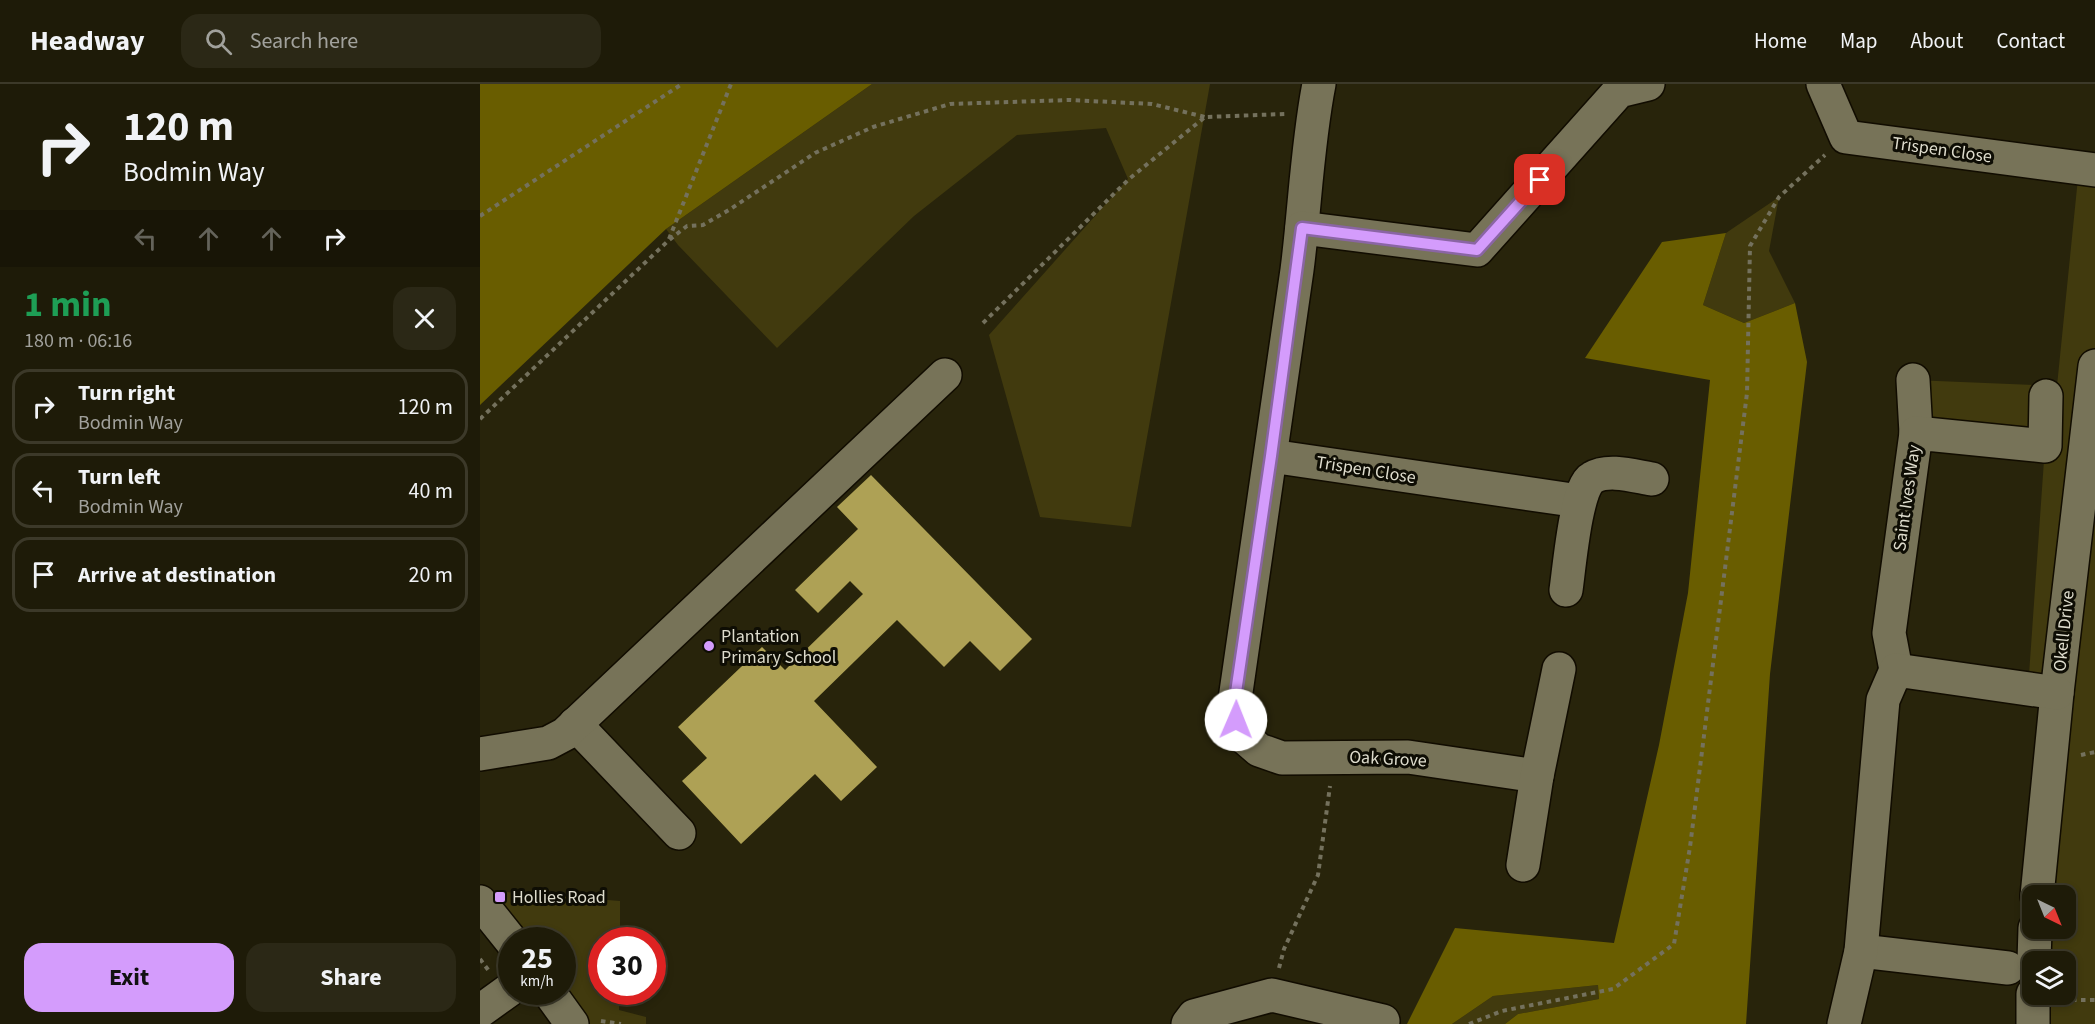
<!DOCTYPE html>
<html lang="en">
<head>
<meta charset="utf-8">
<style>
	body { margin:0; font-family:"Source Sans 3",sans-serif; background:#2b2816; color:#f1f3f6; height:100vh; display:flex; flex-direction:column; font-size:22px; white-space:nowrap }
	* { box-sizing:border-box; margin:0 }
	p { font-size:20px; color:#a1a19c }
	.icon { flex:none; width:33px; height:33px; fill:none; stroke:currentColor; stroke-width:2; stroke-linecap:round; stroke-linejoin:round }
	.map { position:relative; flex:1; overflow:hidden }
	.sheet { display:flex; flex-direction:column; background:#1e1b08; width:480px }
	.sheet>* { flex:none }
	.hud { background:#1e1b08; color:#f1f3f6; overflow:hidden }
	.needle { width:39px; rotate:137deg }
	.controls { position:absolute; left:1542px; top:801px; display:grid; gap:12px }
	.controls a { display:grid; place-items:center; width:54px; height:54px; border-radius:12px; background:#1e1b08; box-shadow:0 3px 9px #0003,0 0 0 2px #3c3929; font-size:30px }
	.speed { position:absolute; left:18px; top:843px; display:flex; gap:12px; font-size:30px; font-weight:700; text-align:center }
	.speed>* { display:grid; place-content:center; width:78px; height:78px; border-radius:50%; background:#1e1b08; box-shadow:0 3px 9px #0003,0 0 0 2px #3c3929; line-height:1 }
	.speed small { font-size:15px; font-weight:400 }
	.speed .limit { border:9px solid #d22; background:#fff; color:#111 }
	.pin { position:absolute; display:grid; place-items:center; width:51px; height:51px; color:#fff; margin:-26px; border-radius:12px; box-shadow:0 3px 9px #0006 }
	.me { position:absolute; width:66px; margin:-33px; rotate:1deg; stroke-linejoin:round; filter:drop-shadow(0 0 4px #0008) }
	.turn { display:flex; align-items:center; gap:21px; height:126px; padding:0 24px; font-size:27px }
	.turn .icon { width:78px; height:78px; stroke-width:2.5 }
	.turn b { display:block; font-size:42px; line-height:51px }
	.lanes { display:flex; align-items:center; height:57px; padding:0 24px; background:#0003; justify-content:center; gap:30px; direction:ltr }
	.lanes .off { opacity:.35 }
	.round { display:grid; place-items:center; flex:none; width:63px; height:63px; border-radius:18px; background:#2b2816 }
	.headline { display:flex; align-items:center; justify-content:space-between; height:102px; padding:0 24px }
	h1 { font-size:36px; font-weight:700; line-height:45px; color:#1e9e55 }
	.cta { display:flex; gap:12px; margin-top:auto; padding:12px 24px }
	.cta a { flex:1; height:69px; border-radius:18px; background:#d49cfc; color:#111; font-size:24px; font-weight:700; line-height:69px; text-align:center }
	.cta a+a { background:#2b2816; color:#f1f3f6 }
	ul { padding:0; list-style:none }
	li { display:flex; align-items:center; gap:18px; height:75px; margin:0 12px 9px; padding:0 12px; border:3px solid #3c3929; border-radius:18px }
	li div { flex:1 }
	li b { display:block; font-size:22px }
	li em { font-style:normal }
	header { display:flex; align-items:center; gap:36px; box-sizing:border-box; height:84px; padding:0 30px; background:#1e1b08; border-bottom:2px solid #3c3929 }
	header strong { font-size:28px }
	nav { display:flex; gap:33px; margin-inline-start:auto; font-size:21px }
	.search { width:420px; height:54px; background:#2b2816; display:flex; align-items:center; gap:15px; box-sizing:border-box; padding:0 21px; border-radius:18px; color:#a1a19c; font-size:22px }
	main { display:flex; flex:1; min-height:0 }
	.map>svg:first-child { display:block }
	.green { fill:#413a0e }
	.forest { fill:#695d00 }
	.building { fill:#aea155 }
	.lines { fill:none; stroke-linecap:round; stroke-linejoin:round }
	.minor-casing { stroke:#110c00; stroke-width:36 }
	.path { stroke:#74715d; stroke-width:4; stroke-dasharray:4.5 4.5; stroke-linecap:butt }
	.minor { stroke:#777358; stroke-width:33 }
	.route-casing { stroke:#8a65a4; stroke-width:15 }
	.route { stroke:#d49cfc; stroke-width:10 }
	.poi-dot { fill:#d49cfc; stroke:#0e0d04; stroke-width:2 }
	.labels { text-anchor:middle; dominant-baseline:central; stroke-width:6; stroke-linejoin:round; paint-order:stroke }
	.street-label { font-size:18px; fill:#dedccd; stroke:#0e0d04 }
	.poi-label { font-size:18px; fill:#dedccd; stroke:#0e0d04; text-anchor:start }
</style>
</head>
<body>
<header>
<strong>Headway</strong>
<div class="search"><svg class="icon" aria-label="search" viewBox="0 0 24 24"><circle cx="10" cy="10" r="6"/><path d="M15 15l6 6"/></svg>Search here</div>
<nav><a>Home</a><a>Map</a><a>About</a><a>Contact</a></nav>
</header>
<main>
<section class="sheet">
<div class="hud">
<div class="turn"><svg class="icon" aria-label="right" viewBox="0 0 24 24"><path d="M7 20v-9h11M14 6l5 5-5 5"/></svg><div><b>120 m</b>Bodmin Way</div></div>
<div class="lanes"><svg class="icon off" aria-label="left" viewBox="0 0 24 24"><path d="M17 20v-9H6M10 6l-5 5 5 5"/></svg><svg class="icon off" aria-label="ahead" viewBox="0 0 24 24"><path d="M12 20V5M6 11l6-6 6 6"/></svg><svg class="icon off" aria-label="ahead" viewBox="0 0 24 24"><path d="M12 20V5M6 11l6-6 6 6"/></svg><svg class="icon" aria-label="right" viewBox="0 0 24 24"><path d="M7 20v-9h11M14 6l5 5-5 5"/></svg></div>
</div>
<div class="headline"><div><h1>1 min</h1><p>180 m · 06:16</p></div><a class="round"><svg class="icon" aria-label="close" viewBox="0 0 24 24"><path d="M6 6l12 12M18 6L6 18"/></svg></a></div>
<ul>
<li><svg class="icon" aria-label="right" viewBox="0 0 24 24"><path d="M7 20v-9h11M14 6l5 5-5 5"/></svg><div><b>Turn right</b><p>Bodmin Way</p></div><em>120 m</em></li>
<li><svg class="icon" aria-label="left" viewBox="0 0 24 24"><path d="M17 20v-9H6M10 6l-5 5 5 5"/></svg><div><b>Turn left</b><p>Bodmin Way</p></div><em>40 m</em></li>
<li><svg class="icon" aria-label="arrive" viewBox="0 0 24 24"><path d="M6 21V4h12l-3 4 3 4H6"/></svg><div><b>Arrive at destination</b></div><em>20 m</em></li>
</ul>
<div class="cta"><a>Exit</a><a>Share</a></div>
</section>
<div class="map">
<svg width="1615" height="940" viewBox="0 0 1615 940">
	<rect width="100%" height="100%" fill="#28240b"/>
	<g class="green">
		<path d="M392,0H730L651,443L560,433L509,251L648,95L626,44L537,51L434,132L297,264L198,161L186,145Z"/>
		<path d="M1599,84L1615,86V940H1553V911L1586,910V878L1554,877L1555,845L1586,844V812L1557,811L1578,610L1548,605L1565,362L1436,349L1433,296L1577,302Z"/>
		<path d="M1299,113L1289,167L1315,219L1264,239L1223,221L1246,149Z"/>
		<path d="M0,806L140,817V856H122V908H139V926L166,933V940H89L82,908V856H32Z"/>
		<path d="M1118,901L1119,915L1038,930L1025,940H972L1013,912Z"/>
	</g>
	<g class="forest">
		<path d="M0,0H392L186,145L0,321Z"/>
		<path d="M1246,149L1223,221L1264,239L1315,219L1327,278L1290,590L1266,940H1025L1038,930L1119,915L1118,901L1013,912L972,940H927L975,844L1134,859L1179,661L1208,509L1230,296L1105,274L1182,158Z"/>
	</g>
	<path class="building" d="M391,391L552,555L520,587L490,557L464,583L417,536L334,617L397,683L361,717L335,690L261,760L202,697L227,674L198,643L282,563L305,586L383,510L370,497L338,529L315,506L378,445L357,423Z"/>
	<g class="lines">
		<defs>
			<g id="minor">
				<path d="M839,0C827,61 825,124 817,186C797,329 776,472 755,615L756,636L764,653L779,666L802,674L928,673L1057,692"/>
				<path d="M1343,0L1366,53L1615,86"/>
				<path d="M822,144L997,166L1139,7L1168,0"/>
				<path d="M1433,296L1436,349"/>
				<path d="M791,372L1099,417"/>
				<path d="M1086,506C1089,486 1096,402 1112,394C1128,384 1154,392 1172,395"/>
				<path d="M1416,586L1409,549L1436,349L1565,362L1566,312"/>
				<path d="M95,640L199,749"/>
				<path d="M0,670L68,659L85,650L465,291"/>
				<path d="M1043,781L1057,692L1079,585"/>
				<path d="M1557,812L1577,609L1615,282"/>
				<path d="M0,818L32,858"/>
				<path d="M1381,867L1528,884"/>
				<path d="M1554,878L1555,844"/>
				<path d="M69,908L92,940"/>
				<path d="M1553,910V940"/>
				<path d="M0,927L32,904"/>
				<path d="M708,940L714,932L792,911L903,937"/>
				<path d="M1364,940L1381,867L1403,616L1416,586L1577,609"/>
			</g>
		</defs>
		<use href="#minor" class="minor-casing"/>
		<g class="path">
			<path d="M0,132L202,0"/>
			<path d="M189,155L251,0"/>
			<path d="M503,239L649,95L725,33L805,30"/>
			<path d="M0,335L189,156L207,142L223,141L249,126L335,69L393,43L470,20L589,16L672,20L725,33"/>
			<path d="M1601,671L1615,668"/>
			<path d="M0,875L9,887"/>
			<path d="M799,884L804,865L838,791L850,702"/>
			<path d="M1583,916H1615"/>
			<path d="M121,937L141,940"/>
			<path d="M989,940L1022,927L1133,905L1194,860L1210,763L1267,309L1270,162L1299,113L1345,71"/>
		</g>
		<use href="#minor" class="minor"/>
	</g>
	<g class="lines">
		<defs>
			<path id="route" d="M756,636L755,615L791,372L822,144L997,166L1060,96"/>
		</defs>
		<use href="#route" class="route-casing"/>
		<use href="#route" class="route"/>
	</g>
	<g class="poi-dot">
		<circle cx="229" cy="562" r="6"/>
		<rect x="14" y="807" width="12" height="12" rx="3"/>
	</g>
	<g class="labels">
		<g class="street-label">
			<text transform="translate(1462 66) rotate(8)">Trispen Close</text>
			<text transform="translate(886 386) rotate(9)">Trispen Close</text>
			<text transform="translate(1427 414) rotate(-82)">Saint Ives Way</text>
			<text transform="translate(1584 547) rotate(-84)">Okell Drive</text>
			<text transform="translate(908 675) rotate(3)">Oak Grove</text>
		</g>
		<g class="poi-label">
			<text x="241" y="552">Plantation<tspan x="241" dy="21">Primary School</tspan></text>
			<text x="32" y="813">Hollies Road</text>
		</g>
	</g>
</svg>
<div class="controls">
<a><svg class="needle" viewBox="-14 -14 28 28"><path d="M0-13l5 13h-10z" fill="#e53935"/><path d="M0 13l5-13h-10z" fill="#a1a19c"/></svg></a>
<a><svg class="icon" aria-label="layers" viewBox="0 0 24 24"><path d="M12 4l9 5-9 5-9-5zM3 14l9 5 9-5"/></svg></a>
</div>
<div class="speed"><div>25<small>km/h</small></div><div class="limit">30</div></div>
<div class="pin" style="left:1060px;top:96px;background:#d93025"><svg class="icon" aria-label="arrive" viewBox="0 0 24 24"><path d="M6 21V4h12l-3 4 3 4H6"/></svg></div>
<svg class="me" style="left:756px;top:636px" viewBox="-20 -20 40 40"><circle r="19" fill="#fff"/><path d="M0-13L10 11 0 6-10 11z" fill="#d49cfc"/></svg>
</div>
</main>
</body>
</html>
